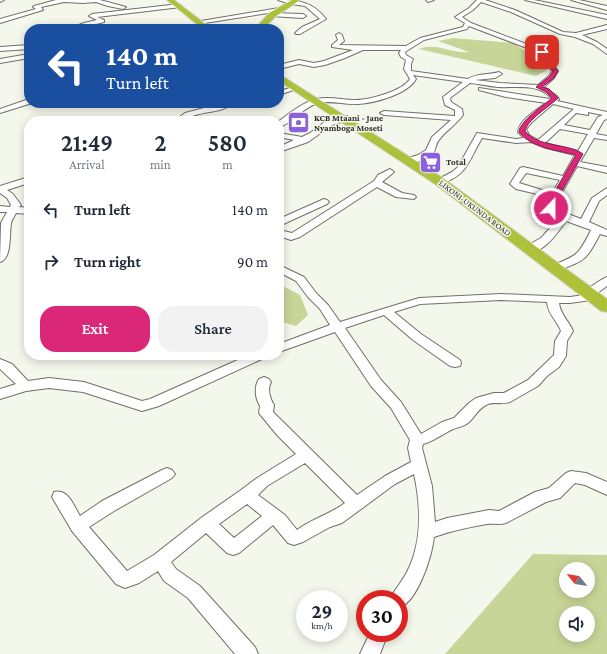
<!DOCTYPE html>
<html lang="en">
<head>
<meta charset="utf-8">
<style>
	body { margin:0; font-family:"Crimson Pro",serif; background:#f2f2f3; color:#1f2937; height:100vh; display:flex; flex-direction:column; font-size:15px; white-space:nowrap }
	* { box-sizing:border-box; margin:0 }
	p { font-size:13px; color:#747a83 }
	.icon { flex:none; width:22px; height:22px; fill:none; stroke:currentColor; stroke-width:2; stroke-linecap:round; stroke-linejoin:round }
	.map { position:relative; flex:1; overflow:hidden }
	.drawer { position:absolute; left:24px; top:116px; width:260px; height:244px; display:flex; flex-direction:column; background:#fff; border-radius:16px; box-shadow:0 2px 10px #0003 }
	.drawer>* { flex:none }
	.guide { position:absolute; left:24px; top:24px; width:260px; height:84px; border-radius:16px; box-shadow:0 2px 10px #0003; background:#1a4fa0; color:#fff; overflow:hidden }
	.needle { width:26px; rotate:300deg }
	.fabs { position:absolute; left:559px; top:562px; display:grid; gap:8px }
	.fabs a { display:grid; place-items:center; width:36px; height:36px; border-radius:50%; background:#fff; box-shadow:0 2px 10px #0003; font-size:20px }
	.speed { position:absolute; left:296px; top:590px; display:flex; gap:8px; font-size:20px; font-weight:700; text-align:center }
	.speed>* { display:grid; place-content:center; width:52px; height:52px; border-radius:50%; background:#fff; box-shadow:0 2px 10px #0003; line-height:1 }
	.speed small { font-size:10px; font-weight:400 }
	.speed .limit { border:6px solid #d22; background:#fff; color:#111 }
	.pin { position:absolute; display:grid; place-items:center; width:34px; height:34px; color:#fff; margin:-17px; border-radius:8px; box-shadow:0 2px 6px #0006 }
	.me { position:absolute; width:44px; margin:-22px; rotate:22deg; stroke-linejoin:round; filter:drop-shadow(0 0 3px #0008) }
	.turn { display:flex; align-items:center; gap:14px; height:84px; padding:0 16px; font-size:18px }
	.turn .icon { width:52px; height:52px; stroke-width:2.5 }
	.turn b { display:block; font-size:28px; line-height:34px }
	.eta { display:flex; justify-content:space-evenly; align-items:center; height:68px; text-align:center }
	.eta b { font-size:24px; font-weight:600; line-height:28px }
	.primary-button { display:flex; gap:8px; margin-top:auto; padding:8px 16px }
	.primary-button a { flex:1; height:46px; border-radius:16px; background:#db2777; color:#fff; font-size:16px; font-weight:600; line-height:46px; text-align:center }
	.primary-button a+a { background:#f2f2f3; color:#1f2937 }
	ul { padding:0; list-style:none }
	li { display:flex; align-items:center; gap:12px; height:52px; padding:0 16px }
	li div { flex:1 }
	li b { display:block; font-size:15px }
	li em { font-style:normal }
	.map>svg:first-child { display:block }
	.green { fill:#c8d598; fill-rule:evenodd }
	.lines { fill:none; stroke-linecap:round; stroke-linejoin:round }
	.minor-casing { stroke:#6f7166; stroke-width:2 }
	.highway-casing { stroke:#d5d5d4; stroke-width:2 }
	.minor { fill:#fff; fill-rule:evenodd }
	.highway { fill:#aec13b; fill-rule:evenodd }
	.route { fill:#db2777; stroke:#8e194d }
	.labels { text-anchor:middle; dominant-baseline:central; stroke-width:3; stroke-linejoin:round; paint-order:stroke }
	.far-poi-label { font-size:9px; font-weight:bold; fill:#2d2e2a; stroke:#f4f7eb; text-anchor:start }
	.far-street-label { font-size:9px; fill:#2d2e2a; stroke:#f4f7eb }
</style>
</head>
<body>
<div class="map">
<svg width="607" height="654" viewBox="0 0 607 654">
	<rect width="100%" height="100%" fill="#f4f7eb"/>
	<g class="green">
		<path d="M453,38L513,43L542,62L547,70L536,76L419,49C436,42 451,54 469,52L438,41Z"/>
		<path d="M279,284L300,295L308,315L296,326L279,321Z"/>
		<path d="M533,554L607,555V654H445ZM566,569H588V591H566ZM566,613H588V635H566Z"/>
	</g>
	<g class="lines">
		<defs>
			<g id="minor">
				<path d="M0,0H4L0,2Z"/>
				<path d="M56,0H100L126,7L123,9L108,6L96,2L83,3L64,2L41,7L43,10L0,23V19L36,9L33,7L34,6Z"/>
				<path d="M278,0C299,0 313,2 326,19L300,34H296L295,33L302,27L320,19L305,6L291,4Z"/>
				<path d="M426,0H434L428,2Z"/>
				<path d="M477,0H485L515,10L563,32L576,33L607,25V29L582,35L597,42L607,49V54L593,44L575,37L560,34L511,12L481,2L473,10L462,17L471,23L545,51V54L558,71L554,78L544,87L557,96L559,99L557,101L607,112V119L604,120L596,134L607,136V140L594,138L580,162L607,167V173L577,166L560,196L557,203L558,210L581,219L592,198L607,188V195L599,201L589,222L607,230V236L600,234C586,260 586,260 559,270L555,271L550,268L551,266C578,255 578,256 591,230L566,221C557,233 543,256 525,251L524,249L525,247L541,238L559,218L548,212L547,203L550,197L516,189L510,184L520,168L523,167L563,176L575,155L546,148L531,142L516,143L482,138C469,160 467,177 439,184L435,181L452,172L458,167L477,133L516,139L524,138L518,132C519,120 537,110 546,103L506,97L479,90V88L550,99L551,98C539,83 516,88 498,87C489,86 480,84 470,83L450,98L451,102L462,109L463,115C456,125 445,131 439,140C436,143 436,148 434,152C429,158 413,165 405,163L404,161L405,159L418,155L426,150L432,137L451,120L384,115L380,113L384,111L455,116V110L445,105L443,97L463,82L413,75L416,79C408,94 375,103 358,104C345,105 331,100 318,103C303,107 293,123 279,127V121C290,113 302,103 316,99C329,96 343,100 356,100C369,100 403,91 410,79L404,69L406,60L401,57L399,53L401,50H363L345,58L325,65L314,67L299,64L279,69V65L299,60L314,63L324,61L353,50L332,47V45L338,40L336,35L339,33L342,35L344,41L339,45L406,46L420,38L463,27L465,23L455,17L469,8ZM469,26L540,53L539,54L552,71L549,76L538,85L500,83L475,80L495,78L502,74L499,72C489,75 477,73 468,79L411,71V64L413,59L406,55L405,52L424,40L467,29ZM553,104L574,109L538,140L529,135L526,129L532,122ZM588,112L603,115L598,117L590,130L564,125L576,113L588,115ZM560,129L588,134L578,151L545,143ZM526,173L560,180L552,193L519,183Z"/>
				<path d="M525,0H534L607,15V19Z"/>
				<path d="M571,0H579L607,6V10Z"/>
				<path d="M179,4L182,6L181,7L97,17L104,20V22L76,29H68L84,23L97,20L89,16L92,14Z"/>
				<path d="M279,8L282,10L281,11L198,24L195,22Z"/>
				<path d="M272,13L303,14L306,16L303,18L270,16V14Z"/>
				<path d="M29,45V49L0,51V47Z"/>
				<path d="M29,54V58L0,63V59Z"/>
				<path d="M294,87L299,88L279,95V91Z"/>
				<path d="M26,100H29V103H32L0,113V109Z"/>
				<path d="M223,103H234C222,113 204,111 190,117C184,120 182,121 175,121L185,113Z"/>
				<path d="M344,116H347V120L332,125L308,142L279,152V147L294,140L279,137V133L302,137L310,133L326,121Z"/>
				<path d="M390,169L394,172L382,182L402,193L414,195L416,197L414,199L396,197L377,187L300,237L291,240L279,236V230L292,233L374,181L378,175Z"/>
				<path d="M29,177V183L7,190L13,194L21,205L19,207L29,208V214L16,213C14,217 11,221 11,224C9,234 12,259 0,262L1,223L7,212H0V206L10,207L11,205L7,198L0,193V186Z"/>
				<path d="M324,199L327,200L329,202L327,204L279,226V219Z"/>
				<path d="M279,265L304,277L316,293L328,305L340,322L419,298L501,294L570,297L584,295L582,293C584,291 605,277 607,277V286L596,294L600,297L598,299L570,303H559C560,314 569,321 573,331L567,341L566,356L559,367L547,376L538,386L510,402C501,405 494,401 486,405C478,409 475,417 468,423C463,427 457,427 451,430C441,435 434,441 423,444L422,448L432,486L435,522L447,518L489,510L499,511L535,492L549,488L566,473L571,471L586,473L607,482V495L585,485L575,483L560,498L546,502L506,523C499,525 494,523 487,524C469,527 451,531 434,537C432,556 418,601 399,608V599H390C395,589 402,582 407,572C422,543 421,506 414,474L395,484L342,523L330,527L303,542L294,545L288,543L273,525L239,553L233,555L227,553L206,533L171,562L176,569L200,586L255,647L258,654H235L188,598L164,581L158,571L139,583L125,588L116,584L72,531L52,497L54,492C68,488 74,506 80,516L102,501L162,470L167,468L172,470L175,474L172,478L114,511L89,527L127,571L154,555L201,518L241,490L257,478L296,454L277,435L259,413L260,406C255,398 254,386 259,379L264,377L269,379L271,382C267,389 270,399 274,405L273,412L357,495L385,476L411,462L408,448L410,440L391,408L371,386L335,332L279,352V344L330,325L320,309L308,297L296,281L279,272ZM501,300L547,302C548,315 557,320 561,331L555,341L554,355L528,380L504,393H494L476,398L469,403L454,418L442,422L421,434L401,402L381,380L345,328L384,315L413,340L450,366L455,367L460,366L461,363L460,360L421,334L394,312L420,304ZM305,463L345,503C330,514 312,519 297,530L285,515L258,495L267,486ZM247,504L262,516L234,538L219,524Z"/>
				<path d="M249,355H266L264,358L159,406L142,411L83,392L49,388L26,391L0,399V389L16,384L0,369V359L12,364L28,381L49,378L84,382L142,401L150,399Z"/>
				<path d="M370,633H388L380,654H360Z"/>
			</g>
			<g id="highway">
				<path d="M167,0H174L212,29H203Z"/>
				<path d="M292,0H300L275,17L263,29H255L269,13Z"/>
				<path d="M279,74L443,178L607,299V312L601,311L435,184L279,81Z"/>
			</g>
		</defs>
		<use href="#minor" class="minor-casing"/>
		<use href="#highway" class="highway-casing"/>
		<use href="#minor" class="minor"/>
		<use href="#highway" class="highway"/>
	</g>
	<path class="route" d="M540,51H543L551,63L558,71L554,78L542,87L549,89L558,98C549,107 527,120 525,131C539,148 568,143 583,154L559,196L555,208L551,211L548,208L552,196L576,155C558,150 531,148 519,132C519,122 544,105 552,98L546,92L536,87L550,76L553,71L546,64Z"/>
	<defs>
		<symbol id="bank-square" viewBox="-11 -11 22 22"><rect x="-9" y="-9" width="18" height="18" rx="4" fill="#8d61db" stroke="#f4f7eb"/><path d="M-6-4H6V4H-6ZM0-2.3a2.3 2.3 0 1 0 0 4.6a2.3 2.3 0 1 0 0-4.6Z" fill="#fff"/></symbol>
		<symbol id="supermarket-square" viewBox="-11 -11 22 22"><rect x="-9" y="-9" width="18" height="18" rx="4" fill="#8d61db" stroke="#f4f7eb"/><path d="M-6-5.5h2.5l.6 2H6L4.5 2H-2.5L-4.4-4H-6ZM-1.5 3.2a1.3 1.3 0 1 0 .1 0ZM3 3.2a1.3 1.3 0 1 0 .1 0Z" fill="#fff"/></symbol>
	</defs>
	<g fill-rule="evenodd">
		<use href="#bank-square" x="286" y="110" width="25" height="25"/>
		<use href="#supermarket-square" x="418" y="150" width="25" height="25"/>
	</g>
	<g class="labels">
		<g class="far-poi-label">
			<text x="314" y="118">KCB Mtaani - Jane<tspan x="314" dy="10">Nyamboga Moseti</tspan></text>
			<text x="446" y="162">Total</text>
		</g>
		<g class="far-street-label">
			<text transform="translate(475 208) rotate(37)">LIKONI-UKUNDA ROAD</text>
		</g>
	</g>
</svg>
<div class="fabs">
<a><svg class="needle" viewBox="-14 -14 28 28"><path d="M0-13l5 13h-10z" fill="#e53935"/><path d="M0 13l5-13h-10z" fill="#747a83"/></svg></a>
<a><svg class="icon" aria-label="sound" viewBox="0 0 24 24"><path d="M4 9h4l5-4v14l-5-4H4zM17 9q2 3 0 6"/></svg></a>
</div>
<div class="speed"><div>29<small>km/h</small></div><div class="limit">30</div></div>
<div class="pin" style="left:542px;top:52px;background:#d93025"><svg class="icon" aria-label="arrive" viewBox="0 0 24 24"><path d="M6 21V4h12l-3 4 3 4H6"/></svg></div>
<svg class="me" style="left:551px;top:208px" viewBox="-20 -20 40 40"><circle r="17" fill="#db2777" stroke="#fff" stroke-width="3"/><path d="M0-11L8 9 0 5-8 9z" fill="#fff"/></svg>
<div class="guide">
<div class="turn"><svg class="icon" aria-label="left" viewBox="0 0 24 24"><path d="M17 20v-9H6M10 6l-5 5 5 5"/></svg><div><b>140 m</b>Turn left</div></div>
</div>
<section class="drawer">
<div class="eta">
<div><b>21:49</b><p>Arrival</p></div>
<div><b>2</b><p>min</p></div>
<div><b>580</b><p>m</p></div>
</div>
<ul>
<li><svg class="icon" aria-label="left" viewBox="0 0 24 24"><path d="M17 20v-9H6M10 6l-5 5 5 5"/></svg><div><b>Turn left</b></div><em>140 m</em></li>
<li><svg class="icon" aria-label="right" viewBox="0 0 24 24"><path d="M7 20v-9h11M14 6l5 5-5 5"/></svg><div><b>Turn right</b></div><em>90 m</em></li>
</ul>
<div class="primary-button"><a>Exit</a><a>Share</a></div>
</section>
</div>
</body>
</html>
